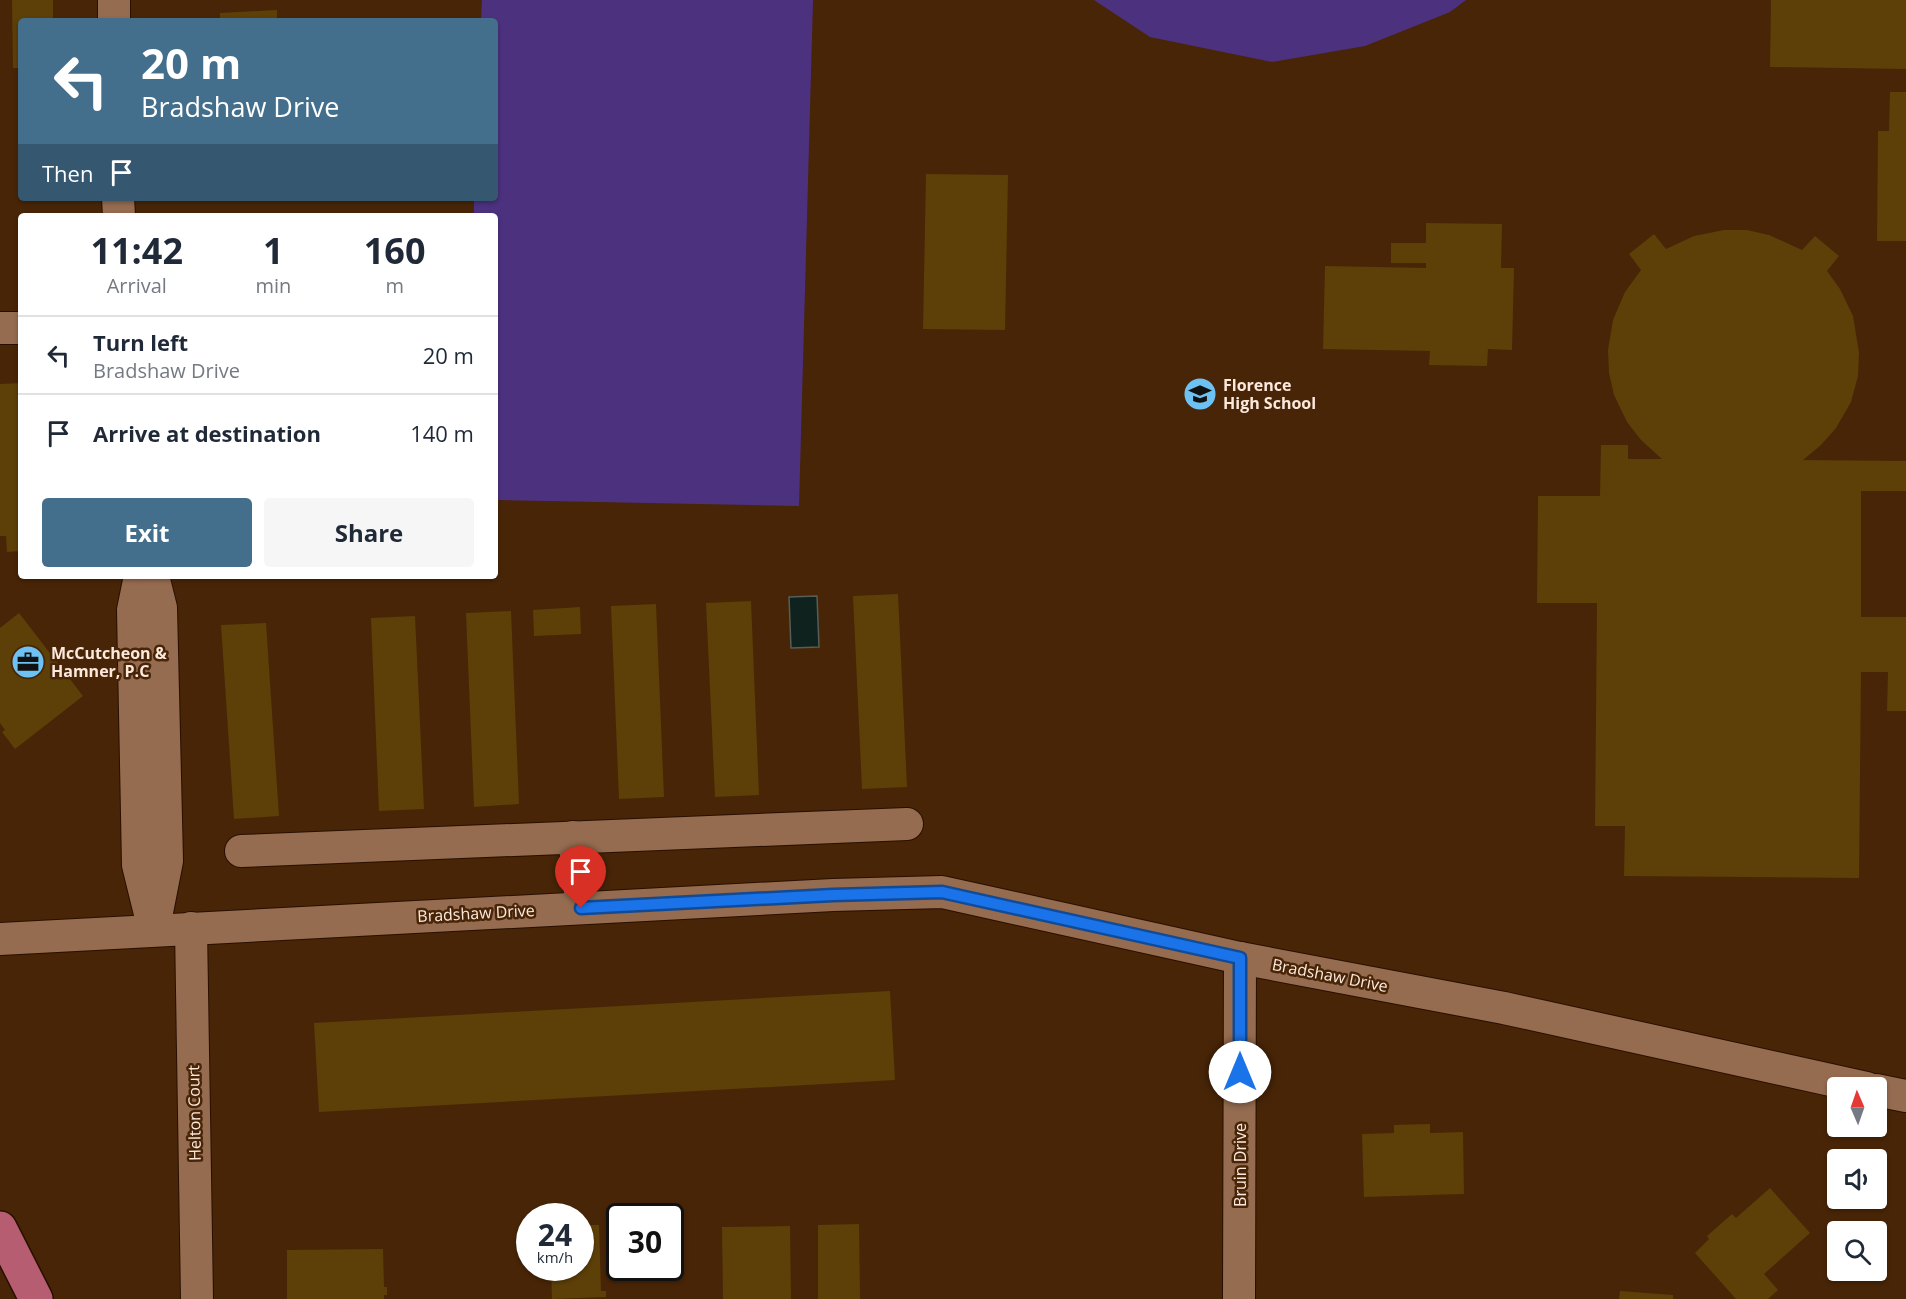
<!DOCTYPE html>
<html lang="en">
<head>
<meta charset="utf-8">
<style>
	body { margin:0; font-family:"Open Sans",sans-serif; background:#f6f6f7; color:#1f2937; height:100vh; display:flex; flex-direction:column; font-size:22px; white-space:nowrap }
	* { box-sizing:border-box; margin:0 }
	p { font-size:20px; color:#747a83 }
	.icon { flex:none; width:33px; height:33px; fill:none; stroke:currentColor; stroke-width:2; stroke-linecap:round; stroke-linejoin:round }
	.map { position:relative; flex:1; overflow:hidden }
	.sheet { position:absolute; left:18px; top:213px; width:480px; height:366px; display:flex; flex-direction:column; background:#fff; border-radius:6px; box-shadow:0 2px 4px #0004 }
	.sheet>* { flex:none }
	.top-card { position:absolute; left:18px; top:18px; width:480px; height:183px; border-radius:6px; box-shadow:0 2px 4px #0004; background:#436e8c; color:#fff; overflow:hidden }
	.needle { width:39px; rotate:358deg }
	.buttons { position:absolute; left:1827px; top:1077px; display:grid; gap:12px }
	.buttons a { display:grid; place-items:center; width:60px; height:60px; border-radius:6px; background:#fff; box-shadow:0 2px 4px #0004; font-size:30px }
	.speed { position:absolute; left:516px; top:1203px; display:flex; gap:12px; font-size:30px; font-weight:700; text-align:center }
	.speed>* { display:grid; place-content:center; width:78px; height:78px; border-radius:50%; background:#fff; box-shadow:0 2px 4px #0004; line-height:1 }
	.speed small { font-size:15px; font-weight:400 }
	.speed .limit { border:3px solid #111; border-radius:9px; background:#fff; color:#111 }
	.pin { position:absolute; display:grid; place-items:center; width:51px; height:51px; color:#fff; margin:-62px -26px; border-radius:50% 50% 50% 0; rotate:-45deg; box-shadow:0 0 6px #0007 }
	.pin .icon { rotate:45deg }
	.me { position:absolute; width:66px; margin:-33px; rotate:0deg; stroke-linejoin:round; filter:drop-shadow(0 0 4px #0008) }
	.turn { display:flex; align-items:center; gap:21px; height:126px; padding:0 24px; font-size:27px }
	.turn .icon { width:78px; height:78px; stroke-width:2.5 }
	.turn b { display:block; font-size:42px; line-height:51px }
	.then { display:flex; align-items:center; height:57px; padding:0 24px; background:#0003; gap:12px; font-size:22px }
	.eta { display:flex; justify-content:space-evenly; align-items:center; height:102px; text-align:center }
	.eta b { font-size:36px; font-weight:700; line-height:42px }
	.button { display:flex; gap:12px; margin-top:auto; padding:12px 24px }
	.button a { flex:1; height:69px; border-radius:6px; background:#436e8c; color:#fff; font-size:24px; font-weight:700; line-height:69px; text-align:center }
	.button a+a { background:#f6f6f7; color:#1f2937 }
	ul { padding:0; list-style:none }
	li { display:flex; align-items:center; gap:18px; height:78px; padding:0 24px; border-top:2px solid #e0e1e3 }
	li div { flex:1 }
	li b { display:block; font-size:22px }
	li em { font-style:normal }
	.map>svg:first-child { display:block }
	.green { fill:#4c317f }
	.water { fill:#0f221d; stroke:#565e57; stroke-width:1.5 }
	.building { fill:#5d3f08 }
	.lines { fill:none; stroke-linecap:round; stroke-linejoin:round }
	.minor-casing { stroke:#290f00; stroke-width:34 }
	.major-casing { stroke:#290f00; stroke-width:36 }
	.minor { stroke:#956c50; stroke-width:32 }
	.major { stroke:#b65d71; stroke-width:33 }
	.route-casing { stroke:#114b97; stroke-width:15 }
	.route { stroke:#1a73e8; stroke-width:10 }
	.labels { text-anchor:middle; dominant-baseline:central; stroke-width:5; stroke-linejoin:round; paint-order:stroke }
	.poi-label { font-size:16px; font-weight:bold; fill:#fce9dd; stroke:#482507; text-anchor:start }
	.street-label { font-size:16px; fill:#fce9dd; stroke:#482507 }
</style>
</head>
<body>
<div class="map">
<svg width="1906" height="1299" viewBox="0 0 1906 1299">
	<rect width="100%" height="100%" fill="#482507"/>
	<g class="green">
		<path d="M482,0H813L799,506L495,500V216H474V198H495V21H481Z"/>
		<path d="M1094,0H1466L1450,12L1365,46L1272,62L1150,37Z"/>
	</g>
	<path class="water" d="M817,596L819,647L791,648L789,597Z"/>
	<g class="building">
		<path d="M12,0H53V18H64V21H21V68H13Z"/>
		<path d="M1771,0H1906V69L1770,67Z"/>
		<path d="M277,10V21H220V13Z"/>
		<path d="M1890,92H1906V241H1877L1878,131H1889Z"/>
		<path d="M926,174L1008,175L1005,330L923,329Z"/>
		<path d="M1426,223L1502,224L1501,268H1514L1512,350L1488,349L1487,366L1429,365L1430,351L1323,349L1325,266L1426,268V263H1391V243H1426Z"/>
		<path d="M1724,230H1747L1769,235L1802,250L1815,236L1839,256L1827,271L1840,289L1853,316L1859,353L1858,376L1851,402L1836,428L1821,445L1803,460L1906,461V491H1861V617H1906V711H1887L1888,672H1861L1859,878L1624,876L1625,826H1595L1597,603H1537L1538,496H1600L1601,445H1628V459H1662L1641,440L1627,422L1614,395L1609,373L1608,350L1613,320L1625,292L1641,270L1629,254L1654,234L1666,249L1694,236Z"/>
		<path d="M21,383V551L7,552L6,536H0V384Z"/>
		<path d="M898,594L907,787L862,789L853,596Z"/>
		<path d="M751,601L759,795L715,797L706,603Z"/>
		<path d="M656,604L664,797L619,799L611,606Z"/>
		<path d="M580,607L581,634L534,636L533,610Z"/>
		<path d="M511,611L519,804L474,807L466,613Z"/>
		<path d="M19,613L83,696L15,749L2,732L5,730L0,723V628Z"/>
		<path d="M415,616L424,809L379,811L371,618Z"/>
		<path d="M266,623L279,816L234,819L221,625Z"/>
		<path d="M890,991L895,1080L319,1112L314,1023Z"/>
		<path d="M1430,1124V1133L1463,1132L1464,1194L1364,1197L1362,1134L1394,1133V1125Z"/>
		<path d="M1770,1188L1810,1233L1764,1274L1778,1290L1768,1299H1736L1695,1253L1709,1239L1707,1236L1732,1214L1736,1218Z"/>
		<path d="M859,1224L860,1299H818V1225Z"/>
		<path d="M580,1225H599L601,1291H606V1297L552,1299L551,1268H580Z"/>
		<path d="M790,1226L791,1299H723L722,1227Z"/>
		<path d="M383,1249L384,1287H387V1295H384V1299H287V1250Z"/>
		<path d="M1620,1291L1673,1295V1299H1619Z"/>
	</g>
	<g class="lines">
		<defs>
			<g id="minor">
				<path d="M114,0V21"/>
				<path d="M118,198L119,216"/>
				<path d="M0,328H21"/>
				<path d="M140,576L133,610L138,865L154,930"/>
				<path d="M153,576L161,608L167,861L156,917"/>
				<path d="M573,837L578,866L581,908"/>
				<path d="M241,851L907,824"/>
				<path d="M191,928L197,1299"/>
				<path d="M0,939L833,895L942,892L1240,958L1504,1008L1867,1088"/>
				<path d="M1876,1090L1906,1096"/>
				<path d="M1239,1299L1240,958"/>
			</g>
			<path id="major" d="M0,1228L36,1299"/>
		</defs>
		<use href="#minor" class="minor-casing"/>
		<use href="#major" class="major-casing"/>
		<use href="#minor" class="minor"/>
		<use href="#major" class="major"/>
	</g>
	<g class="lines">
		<defs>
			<path id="route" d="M581,908L833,895L942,892L1240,958V1072"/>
		</defs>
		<use href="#route" class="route-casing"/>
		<use href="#route" class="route"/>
	</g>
	<defs>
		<symbol id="school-disc" viewBox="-11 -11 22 22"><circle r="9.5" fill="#6ec2f3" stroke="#482507"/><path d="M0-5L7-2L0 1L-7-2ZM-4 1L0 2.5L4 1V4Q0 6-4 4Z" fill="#111"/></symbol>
		<symbol id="office-disc" viewBox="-11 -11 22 22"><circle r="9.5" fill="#6ec2f3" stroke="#482507"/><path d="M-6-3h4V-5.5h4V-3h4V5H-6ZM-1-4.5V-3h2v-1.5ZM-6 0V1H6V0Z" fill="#111"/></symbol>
	</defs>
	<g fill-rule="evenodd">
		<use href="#school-disc" x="1181" y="375" width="38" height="38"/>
		<use href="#office-disc" x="9" y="643" width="38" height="38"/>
	</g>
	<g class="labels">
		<g class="poi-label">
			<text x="1223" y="385">Florence<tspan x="1223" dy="18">High School</tspan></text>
			<text x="51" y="653">McCutcheon &amp;<tspan x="51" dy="18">Hamner, P.C</tspan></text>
		</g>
		<g class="street-label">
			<text transform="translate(476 913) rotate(-3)">Bradshaw Drive</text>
			<text transform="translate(1330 975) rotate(11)">Bradshaw Drive</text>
			<text transform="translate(194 1113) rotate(-91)">Helton Court</text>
			<text transform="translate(1240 1165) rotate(-90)">Bruin Drive</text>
		</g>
	</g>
</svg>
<div class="buttons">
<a><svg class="needle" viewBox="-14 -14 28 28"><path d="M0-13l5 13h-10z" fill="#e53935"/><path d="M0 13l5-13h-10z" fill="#747a83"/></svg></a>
<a><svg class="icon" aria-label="sound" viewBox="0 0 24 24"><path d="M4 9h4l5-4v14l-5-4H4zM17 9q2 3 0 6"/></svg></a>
<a><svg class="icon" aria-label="search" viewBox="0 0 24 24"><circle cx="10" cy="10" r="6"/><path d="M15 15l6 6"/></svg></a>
</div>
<div class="speed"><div>24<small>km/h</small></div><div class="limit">30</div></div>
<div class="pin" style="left:581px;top:908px;background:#d93025"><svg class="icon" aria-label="arrive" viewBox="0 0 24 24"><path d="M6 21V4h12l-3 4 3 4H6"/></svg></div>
<svg class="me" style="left:1240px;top:1072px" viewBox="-20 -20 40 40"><circle r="19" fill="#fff"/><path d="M0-13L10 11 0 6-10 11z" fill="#1a73e8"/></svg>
<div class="top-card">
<div class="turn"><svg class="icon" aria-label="left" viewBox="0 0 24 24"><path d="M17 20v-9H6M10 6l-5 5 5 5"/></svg><div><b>20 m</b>Bradshaw Drive</div></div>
<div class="then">Then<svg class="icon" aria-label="arrive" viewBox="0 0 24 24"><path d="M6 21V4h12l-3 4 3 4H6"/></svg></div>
</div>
<section class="sheet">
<div class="eta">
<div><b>11:42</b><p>Arrival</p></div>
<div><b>1</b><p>min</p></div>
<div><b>160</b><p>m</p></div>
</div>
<ul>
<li><svg class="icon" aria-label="left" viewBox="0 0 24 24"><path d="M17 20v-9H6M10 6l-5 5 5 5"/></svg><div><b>Turn left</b><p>Bradshaw Drive</p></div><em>20 m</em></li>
<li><svg class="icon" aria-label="arrive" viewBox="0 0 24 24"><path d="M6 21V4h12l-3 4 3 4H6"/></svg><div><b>Arrive at destination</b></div><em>140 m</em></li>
</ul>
<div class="button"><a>Exit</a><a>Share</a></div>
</section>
</div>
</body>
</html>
